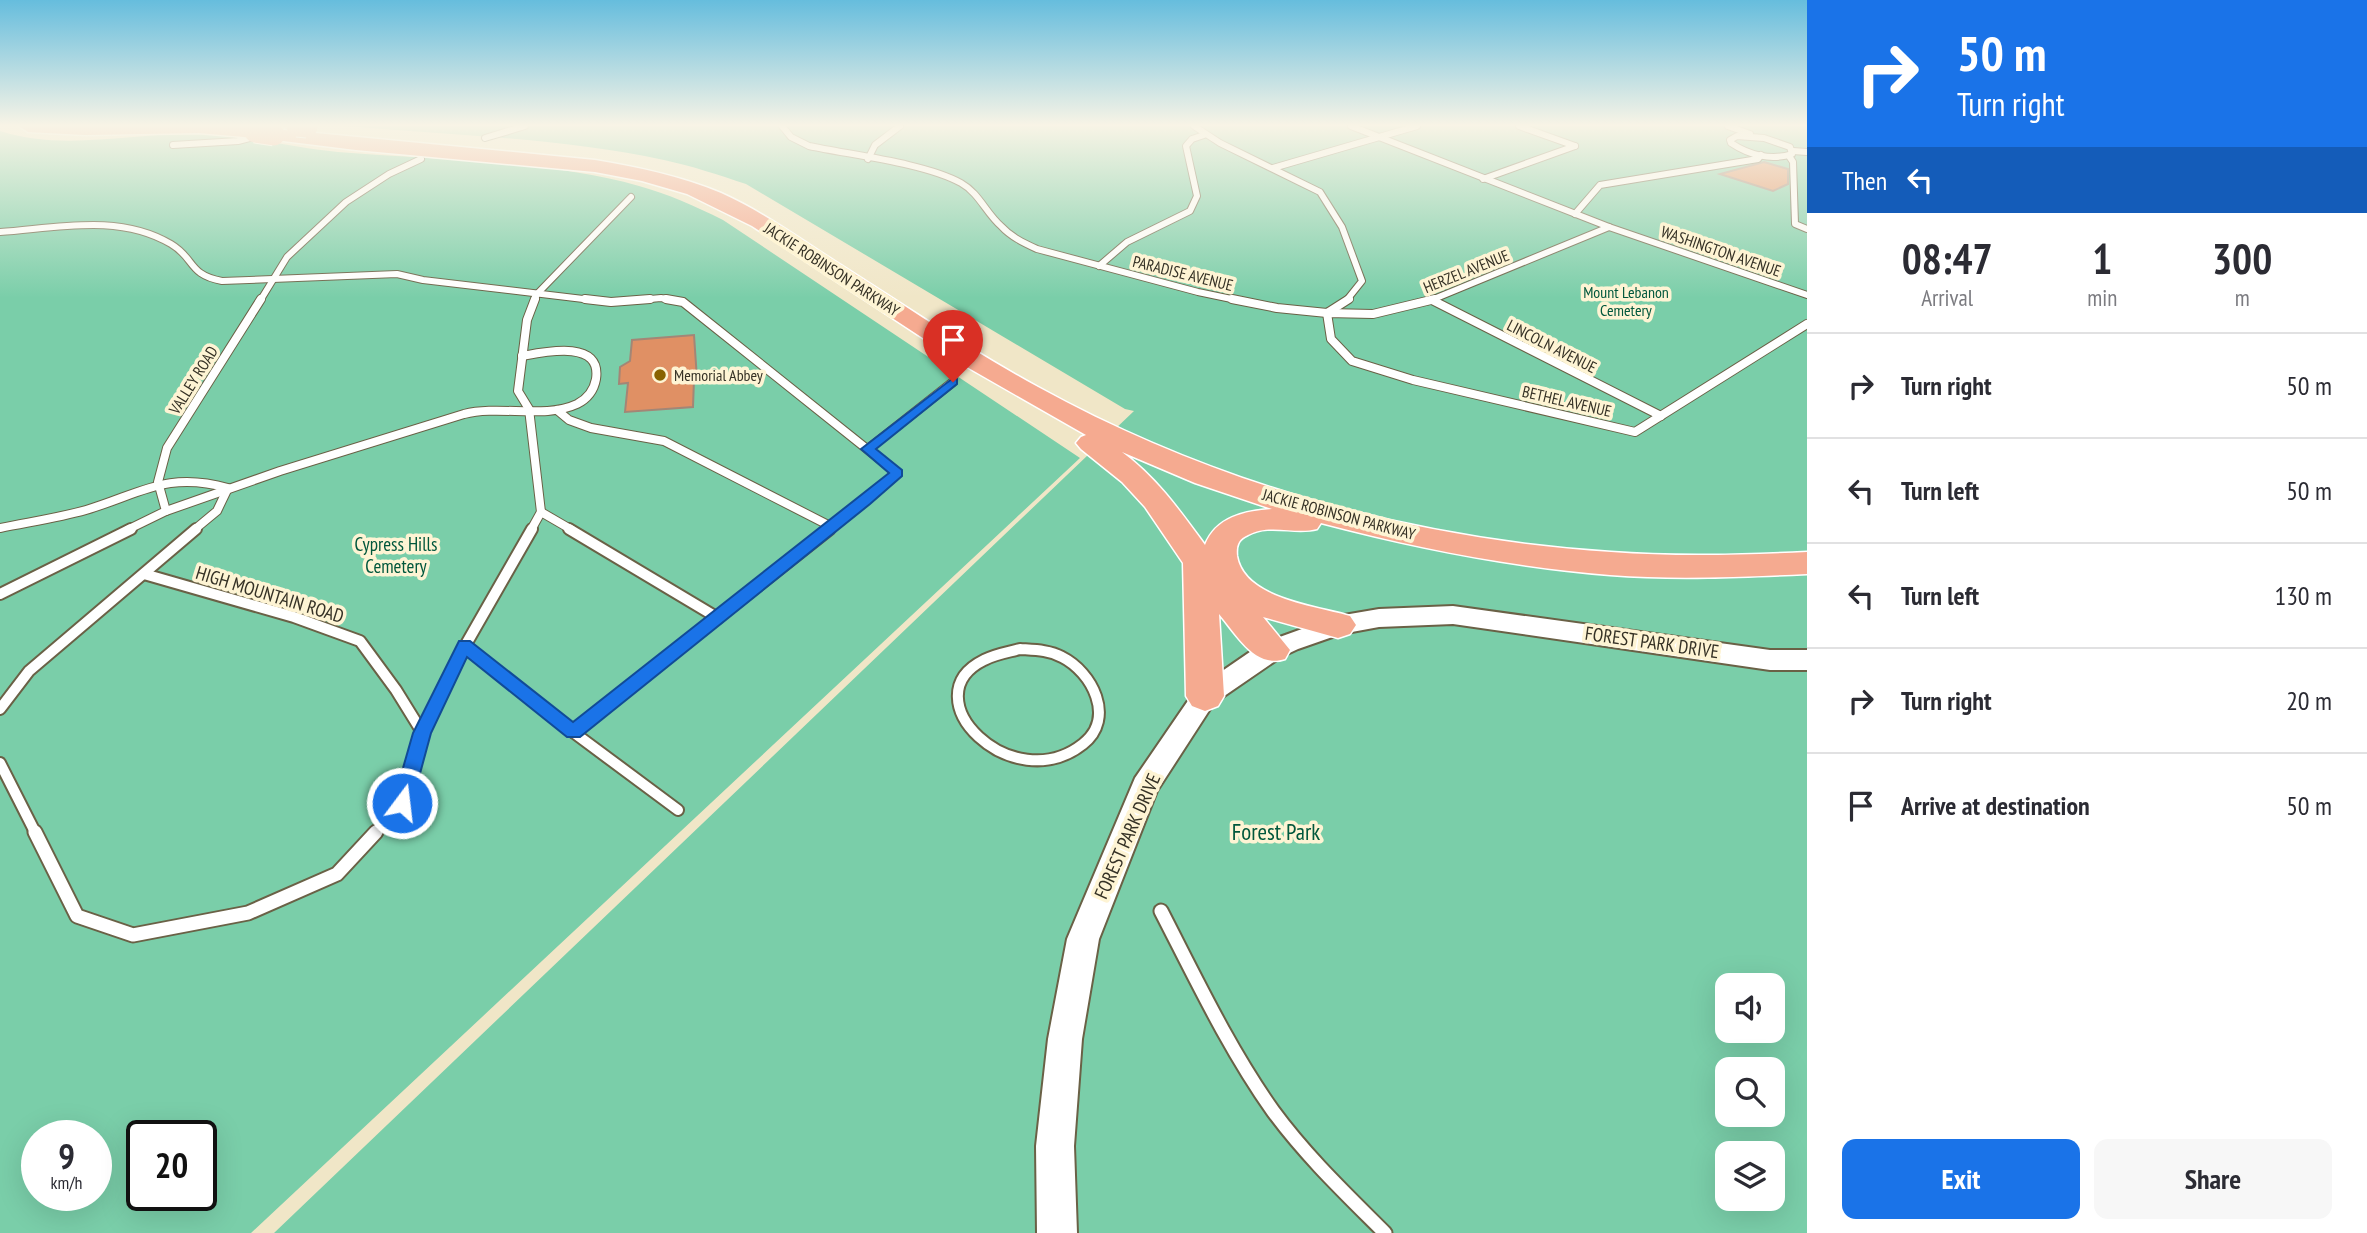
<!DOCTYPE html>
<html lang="en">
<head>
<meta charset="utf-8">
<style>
	body { margin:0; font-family:"PT Sans Narrow",sans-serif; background:#f7f7f7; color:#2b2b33; height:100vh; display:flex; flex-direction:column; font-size:26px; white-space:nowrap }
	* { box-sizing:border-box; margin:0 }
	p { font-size:23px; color:#7c7c81 }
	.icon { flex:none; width:38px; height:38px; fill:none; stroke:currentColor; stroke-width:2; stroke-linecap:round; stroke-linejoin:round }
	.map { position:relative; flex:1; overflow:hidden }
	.details { display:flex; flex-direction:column; background:#fff; width:560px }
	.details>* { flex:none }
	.banner { background:#1a73e8; color:#fff; overflow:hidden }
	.controls { position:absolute; left:1715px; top:973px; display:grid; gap:14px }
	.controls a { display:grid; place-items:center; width:70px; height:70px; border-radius:14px; background:#fff; box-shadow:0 7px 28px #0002; font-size:35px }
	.speed { position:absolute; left:21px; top:1120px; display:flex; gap:14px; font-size:35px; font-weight:700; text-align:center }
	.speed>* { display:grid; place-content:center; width:91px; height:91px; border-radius:50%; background:#fff; box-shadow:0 7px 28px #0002; line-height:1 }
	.speed small { font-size:18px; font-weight:400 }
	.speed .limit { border:4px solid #111; border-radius:10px; background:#fff; color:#111 }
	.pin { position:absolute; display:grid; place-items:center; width:60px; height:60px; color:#fff; margin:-72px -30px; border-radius:50% 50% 50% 0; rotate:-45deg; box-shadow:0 0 7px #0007 }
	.pin .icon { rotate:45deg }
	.me { position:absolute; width:77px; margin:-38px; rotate:15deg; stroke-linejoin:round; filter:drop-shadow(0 0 5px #0008) }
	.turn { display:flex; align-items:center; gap:24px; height:147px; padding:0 35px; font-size:32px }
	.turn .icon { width:91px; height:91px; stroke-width:2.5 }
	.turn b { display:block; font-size:49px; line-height:60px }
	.then { display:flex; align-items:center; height:66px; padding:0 35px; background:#0003; gap:14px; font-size:26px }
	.eta { display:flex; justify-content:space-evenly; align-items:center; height:119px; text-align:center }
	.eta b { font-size:42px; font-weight:800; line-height:49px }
	.cta { display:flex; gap:14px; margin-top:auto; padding:14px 35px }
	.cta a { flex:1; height:80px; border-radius:14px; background:#1a73e8; color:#fff; font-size:28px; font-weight:800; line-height:80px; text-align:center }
	.cta a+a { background:#f7f7f7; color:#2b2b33 }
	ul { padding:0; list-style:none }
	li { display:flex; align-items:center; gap:21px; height:105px; padding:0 35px; border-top:2px solid #e1e1e2 }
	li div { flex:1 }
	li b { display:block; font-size:26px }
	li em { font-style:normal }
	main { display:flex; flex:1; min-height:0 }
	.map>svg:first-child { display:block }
	.green { fill:#7acea9; fill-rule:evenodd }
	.building { fill:#e09064; stroke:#a38676; stroke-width:2 }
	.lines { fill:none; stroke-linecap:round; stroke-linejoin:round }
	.service-far3-casing { stroke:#6a6146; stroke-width:8 }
	.service-far2-casing { stroke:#6a6146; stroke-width:10 }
	.service-far1-casing { stroke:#6a6146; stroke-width:14 }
	.service-casing { stroke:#6a6146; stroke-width:17 }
	.tertiary-casing { stroke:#6a6146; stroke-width:4 }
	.motorway-casing { stroke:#fff; stroke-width:3 }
	.service-far3 { stroke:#fff; stroke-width:6 }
	.service-far2 { stroke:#fff; stroke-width:8 }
	.service-far1 { stroke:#fff; stroke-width:10 }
	.service { stroke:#fff; stroke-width:13 }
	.tertiary { fill:#fff; fill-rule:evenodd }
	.motorway { fill:#f5aa90; fill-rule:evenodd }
	.motorway-bridge-casing { stroke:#fff; stroke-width:23; stroke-linecap:butt }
	.motorway-bridge { stroke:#f5aa90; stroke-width:21 }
	.route { fill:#1a73e8; stroke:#114b97; stroke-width:2 }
	.poi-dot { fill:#896301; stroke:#fef4d4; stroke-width:2.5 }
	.labels { text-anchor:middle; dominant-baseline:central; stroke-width:7; stroke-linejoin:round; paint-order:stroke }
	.far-street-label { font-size:16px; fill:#353125; stroke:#fef4d4 }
	.far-park-label { font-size:16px; fill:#00573c; stroke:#fef4d4 }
	.far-poi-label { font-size:16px; fill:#353125; stroke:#fef4d4; text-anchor:start }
	.park-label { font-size:19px; fill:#00573c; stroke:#fef4d4 }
	.street-label { font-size:19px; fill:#353125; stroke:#fef4d4 }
	.near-park-label { font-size:23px; fill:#00573c; stroke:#fef4d4 }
</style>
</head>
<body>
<main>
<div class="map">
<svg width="1807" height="1233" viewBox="0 0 1807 1233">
	<rect width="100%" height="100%" fill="#f0e6c7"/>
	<g class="green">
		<path d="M345,126H1807V1233H274L1134,411L1125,409L746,184C719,175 692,166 664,160C560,138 451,135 345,126ZM1727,985H1773V1031H1727ZM1727,1069H1773V1115H1727ZM1727,1153H1773V1199H1727Z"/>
		<path d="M0,131C64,152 135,132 201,134C247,135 292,148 338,152C433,160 548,160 639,186C668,194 695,206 723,220L1080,458L251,1233H0ZM37,1136H96V1195H37ZM142,1136H201V1195H142Z"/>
	</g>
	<g class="building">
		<path d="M1764,162L1788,169V184L1773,191L1720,174Z"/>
		<path d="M694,335L697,379H694L693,407L625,412L628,383L619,384L620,367L630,361L632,340Z"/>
	</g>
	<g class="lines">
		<defs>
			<g id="service-far3">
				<path d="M782,126L791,137L809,146C851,155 925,163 961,183C979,193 986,213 1001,226C1011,237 1024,243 1037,249L1198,292L1241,301"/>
				<path d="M1194,126L1220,143L1320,192L1342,227L1362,281L1346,301"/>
				<path d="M1351,126L1609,227L1807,295"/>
				<path d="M1519,126L1575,146"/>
				<path d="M1728,126L1750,134"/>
				<path d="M1737,136L1764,138L1790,147L1792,154C1771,161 1749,155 1731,143L1730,140Z"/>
				<path d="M485,138L525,126"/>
				<path d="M173,145L238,141L258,136"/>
				<path d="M1793,151L1807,152"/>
				<path d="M1789,156L1793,162L1795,224L1807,229"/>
				<path d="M868,159L875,145L900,126"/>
				<path d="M1273,168L1417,126"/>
				<path d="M1483,179L1575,146"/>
				<path d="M1575,214L1600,185L1758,159L1761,155"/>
				<path d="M0,232C57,228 119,213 171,244C195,258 188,275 222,281L397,274L423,280L600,301"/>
				<path d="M1099,266L1127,242L1190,211L1197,196L1186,146L1192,139L1204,135"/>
				<path d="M260,301L287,257L346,202L389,174L421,159"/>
				<path d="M534,301L537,294L631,197"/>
				<path d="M628,301L661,298L676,301"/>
				<path d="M1429,301L1609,227"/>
			</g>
			<g id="service-far2">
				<path d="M585,299L611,302L650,299"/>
				<path d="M666,299L683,302L897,473L828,530"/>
				<path d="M1232,299L1277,308L1327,313L1349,299"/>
				<path d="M1435,299L1373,314L1327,313L1331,339L1352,361L1413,380L1635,432L1807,324"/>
				<path d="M1432,300L1661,416"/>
				<path d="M557,410L569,420L591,428L664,441L832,527"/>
				<path d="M868,449L953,382"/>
				<path d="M166,511L280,471L464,414C500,405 545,419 577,404C587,399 594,390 596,379C602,339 544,352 522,356"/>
				<path d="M541,512L572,530"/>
				<path d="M0,528C29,522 58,518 86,510C142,493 167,471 228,488L217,511L194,530"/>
				<path d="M127,530L166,511L158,482L167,448L261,299"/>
				<path d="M531,530L541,512L529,409L518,391L527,320L535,299"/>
			</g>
			<g id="service-far1">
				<path d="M569,529L718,618"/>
				<path d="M144,574L294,617L360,641L396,690L422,732"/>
				<path d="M0,594L131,529"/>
				<path d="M465,646L573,732L830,529"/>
				<path d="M1020,649C1034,650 1049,650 1062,657C1092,672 1116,718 1083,744C1012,800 909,697 984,660C995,654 1009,652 1020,649Z"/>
				<path d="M0,709L29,671L196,529"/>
				<path d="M573,732L678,810"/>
				<path d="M0,763L36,834"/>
				<path d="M374,834L402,803L422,732L465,646L532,529"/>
			</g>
			<g id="service">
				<path d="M35,832L77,916L133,935L248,913L337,874L376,832"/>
				<path d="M1161,911C1196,979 1229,1049 1273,1111C1306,1156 1346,1194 1385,1233"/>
			</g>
			<path id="tertiary" d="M1453,606L1770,650H1807V670H1770L1453,624L1379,627L1341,634L1298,649L1281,657L1214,703L1157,791L1099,939L1082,1039L1074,1146L1077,1233H1037L1036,1146L1048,1039L1067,939L1135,778L1196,689L1263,643L1338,616L1379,609Z"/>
			<g id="motorway">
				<path d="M19,126H249L262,128L264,132L255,138L199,133L85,135L28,132Z"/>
				<path d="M274,129L595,160C637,167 681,176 721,193C761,211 796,236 833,260C901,303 968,349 1038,387C1214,484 1411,539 1611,552C1677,557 1742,555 1807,552V574C1741,577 1675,580 1610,575C1512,567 1416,548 1321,523L1317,529C1295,535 1270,523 1248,535C1238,539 1236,546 1237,556C1244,599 1317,606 1350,616L1356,625L1350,634L1338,638L1263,617L1290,650L1285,659C1255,669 1237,635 1219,614L1224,696L1218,706L1205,711L1192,706L1186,696L1183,563L1145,507L1122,482L1081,449L1076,443L1081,437L1086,435L967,367L752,226L687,194L642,181L595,172L356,150L267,139L265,135L267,131ZM1122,452L1195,483L1272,509C1244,511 1216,517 1205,545C1180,511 1157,478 1122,452Z"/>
			</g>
		</defs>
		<use href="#service-far3" class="service-far3-casing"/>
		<use href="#service-far2" class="service-far2-casing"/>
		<use href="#service-far1" class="service-far1-casing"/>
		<use href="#service" class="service-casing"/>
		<use href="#tertiary" class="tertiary-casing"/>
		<use href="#motorway" class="motorway-casing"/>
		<use href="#service-far3" class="service-far3"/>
		<use href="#service-far2" class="service-far2"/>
		<use href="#service-far1" class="service-far1"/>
		<use href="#service" class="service"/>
		<use href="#tertiary" class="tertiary"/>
		<use href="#motorway" class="motorway"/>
		<defs>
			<g id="motorway-bridge">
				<path d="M297,126L307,127"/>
				<path d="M255,132L274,135"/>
			</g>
		</defs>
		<use href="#motorway-bridge" class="motorway-bridge-casing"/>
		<use href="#motorway-bridge" class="motorway-bridge"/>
	</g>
	<linearGradient id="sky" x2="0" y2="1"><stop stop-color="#66bddd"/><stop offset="0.42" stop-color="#f8f4e6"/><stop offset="1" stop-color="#f8f4e6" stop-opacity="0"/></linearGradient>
	<rect width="1807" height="298" fill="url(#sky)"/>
	<path class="route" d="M953,378L957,379V384L876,449L902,470V476L870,504L580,737H567L467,657L431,733L412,803L409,809L402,811L396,809L393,803L413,733L459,641H470L573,722L889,473L861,449Z"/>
	<circle class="poi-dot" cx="660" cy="375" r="7"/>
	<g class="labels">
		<g class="far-street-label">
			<text transform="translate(1721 251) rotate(19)">WASHINGTON AVENUE</text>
			<text transform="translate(832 269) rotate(33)">JACKIE ROBINSON PARKWAY</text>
			<text transform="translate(1466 271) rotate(-22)">HERZEL AVENUE</text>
			<text transform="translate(1183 273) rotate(14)">PARADISE AVENUE</text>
			<text transform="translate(1552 346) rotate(27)">LINCOLN AVENUE</text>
			<text transform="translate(193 380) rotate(-58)">VALLEY ROAD</text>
			<text transform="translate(1567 401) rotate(13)">BETHEL AVENUE</text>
			<text transform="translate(1339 514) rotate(15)">JACKIE ROBINSON PARKWAY</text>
		</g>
		<g class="far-park-label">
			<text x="1626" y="292">Mount Lebanon<tspan x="1626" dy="18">Cemetery</tspan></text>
		</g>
		<g class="far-poi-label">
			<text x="674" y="375">Memorial Abbey</text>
		</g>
		<g class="park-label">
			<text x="396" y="544">Cypress Hills<tspan x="396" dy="22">Cemetery</tspan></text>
		</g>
		<g class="street-label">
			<text transform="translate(270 594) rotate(17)">HIGH MOUNTAIN ROAD</text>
			<text transform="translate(1652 642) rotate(8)">FOREST PARK DRIVE</text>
			<text transform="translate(1127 836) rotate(-66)">FOREST PARK DRIVE</text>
		</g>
		<g class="near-park-label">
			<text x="1276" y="831">Forest Park</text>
		</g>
	</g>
</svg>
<div class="controls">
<a><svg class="icon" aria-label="sound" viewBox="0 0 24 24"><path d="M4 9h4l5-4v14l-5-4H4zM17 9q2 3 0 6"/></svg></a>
<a><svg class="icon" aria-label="search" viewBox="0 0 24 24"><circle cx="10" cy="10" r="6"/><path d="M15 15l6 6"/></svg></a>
<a><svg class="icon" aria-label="layers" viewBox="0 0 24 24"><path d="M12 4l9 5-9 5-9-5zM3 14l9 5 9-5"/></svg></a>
</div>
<div class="speed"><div>9<small>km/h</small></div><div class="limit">20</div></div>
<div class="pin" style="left:953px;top:382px;background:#d93025"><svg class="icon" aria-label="arrive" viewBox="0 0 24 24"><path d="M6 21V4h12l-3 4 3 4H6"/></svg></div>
<svg class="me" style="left:402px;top:803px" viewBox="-20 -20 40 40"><circle r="17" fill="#1a73e8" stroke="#fff" stroke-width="3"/><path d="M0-11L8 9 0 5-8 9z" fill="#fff"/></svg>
</div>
<section class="details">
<div class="banner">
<div class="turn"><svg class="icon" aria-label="right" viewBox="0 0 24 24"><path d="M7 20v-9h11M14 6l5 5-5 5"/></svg><div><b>50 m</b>Turn right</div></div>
<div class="then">Then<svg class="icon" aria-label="left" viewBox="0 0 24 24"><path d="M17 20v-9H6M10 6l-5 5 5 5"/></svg></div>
</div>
<div class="eta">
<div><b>08:47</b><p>Arrival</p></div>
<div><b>1</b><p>min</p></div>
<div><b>300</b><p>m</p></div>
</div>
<ul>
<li><svg class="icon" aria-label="right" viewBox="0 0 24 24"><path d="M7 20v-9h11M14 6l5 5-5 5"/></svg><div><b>Turn right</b></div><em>50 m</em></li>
<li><svg class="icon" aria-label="left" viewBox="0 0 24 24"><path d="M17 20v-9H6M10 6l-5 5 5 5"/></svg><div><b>Turn left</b></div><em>50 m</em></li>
<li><svg class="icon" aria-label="left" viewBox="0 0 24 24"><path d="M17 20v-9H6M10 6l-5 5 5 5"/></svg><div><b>Turn left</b></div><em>130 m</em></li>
<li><svg class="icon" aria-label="right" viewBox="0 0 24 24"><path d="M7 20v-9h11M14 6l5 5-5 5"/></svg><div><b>Turn right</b></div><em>20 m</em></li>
<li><svg class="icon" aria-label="arrive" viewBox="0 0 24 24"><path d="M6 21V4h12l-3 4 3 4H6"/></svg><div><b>Arrive at destination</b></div><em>50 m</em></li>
</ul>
<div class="cta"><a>Exit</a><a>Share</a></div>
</section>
</main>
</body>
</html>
